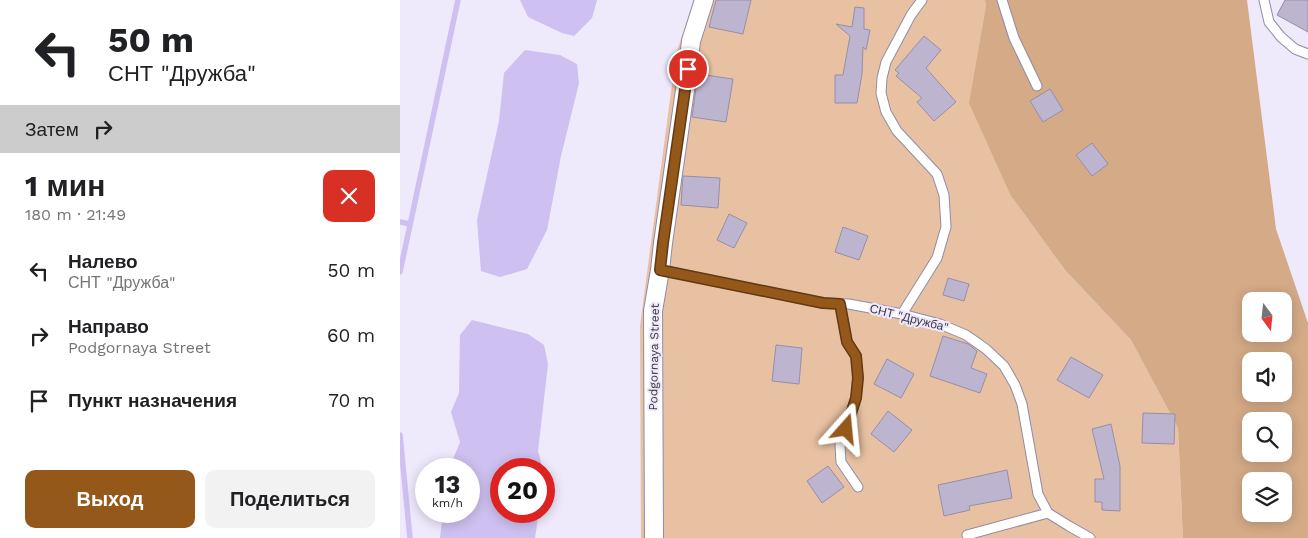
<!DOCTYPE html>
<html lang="ru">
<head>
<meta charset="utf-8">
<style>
	body { margin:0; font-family:"Work Sans",sans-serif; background:#f2f2f2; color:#202124; height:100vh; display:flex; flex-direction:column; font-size:19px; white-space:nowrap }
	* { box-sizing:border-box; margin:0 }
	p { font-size:16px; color:#757577 }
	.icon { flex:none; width:28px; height:28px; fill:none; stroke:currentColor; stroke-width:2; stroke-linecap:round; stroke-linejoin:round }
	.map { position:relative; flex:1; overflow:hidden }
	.panel { display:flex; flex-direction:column; background:#fff; width:400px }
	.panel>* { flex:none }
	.hud { background:#fff; color:#202124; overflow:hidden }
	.needle { width:32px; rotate:165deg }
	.tools { position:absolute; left:842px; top:292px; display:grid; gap:10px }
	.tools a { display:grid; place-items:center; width:50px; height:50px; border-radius:10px; background:#fff; box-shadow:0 2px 12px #0003; font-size:25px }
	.speed { position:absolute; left:15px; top:458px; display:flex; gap:10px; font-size:25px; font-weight:700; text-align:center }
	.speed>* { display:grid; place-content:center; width:65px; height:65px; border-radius:50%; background:#fff; box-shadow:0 2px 12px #0003; line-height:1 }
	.speed small { font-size:12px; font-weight:400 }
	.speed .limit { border:8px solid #d22; background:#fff; color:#111 }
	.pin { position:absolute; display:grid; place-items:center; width:42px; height:42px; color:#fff; margin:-21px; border:2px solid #fff; border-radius:50%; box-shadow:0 1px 5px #0007 }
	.me { position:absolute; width:55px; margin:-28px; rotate:18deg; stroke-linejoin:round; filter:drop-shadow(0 0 4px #0008) }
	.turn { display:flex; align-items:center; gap:18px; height:105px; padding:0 25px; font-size:22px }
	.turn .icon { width:65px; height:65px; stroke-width:2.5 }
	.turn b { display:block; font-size:35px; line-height:42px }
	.then { display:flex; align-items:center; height:48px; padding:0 25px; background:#0003; gap:10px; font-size:19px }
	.round { display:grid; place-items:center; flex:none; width:52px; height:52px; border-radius:10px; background:#f2f2f2 }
	.head { display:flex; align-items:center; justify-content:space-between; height:85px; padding:0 25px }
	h1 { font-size:30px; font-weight:700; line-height:38px }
	.primary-button { display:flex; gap:10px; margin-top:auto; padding:10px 25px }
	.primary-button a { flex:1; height:58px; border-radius:10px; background:#95581b; color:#fff; font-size:20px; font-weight:700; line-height:58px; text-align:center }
	.primary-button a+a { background:#f2f2f2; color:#202124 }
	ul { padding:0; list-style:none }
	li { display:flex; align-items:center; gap:15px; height:65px; padding:0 25px }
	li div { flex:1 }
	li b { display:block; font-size:19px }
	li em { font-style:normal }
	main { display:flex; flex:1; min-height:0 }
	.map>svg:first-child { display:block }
	.green { fill:#e7c1a2 }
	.forest { fill:#d4aa87; fill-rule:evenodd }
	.water { fill:#cec0f0 }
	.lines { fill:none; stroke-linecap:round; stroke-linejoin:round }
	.stream { stroke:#cec0f0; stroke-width:5.5 }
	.building { fill:#bdb5d0; stroke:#968ea9 }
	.lane-casing { stroke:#938ba6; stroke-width:11 }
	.street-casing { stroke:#938ba6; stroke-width:20 }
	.lane { stroke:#fff; stroke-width:9 }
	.street { stroke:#fff; stroke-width:18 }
	.route-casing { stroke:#613912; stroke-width:12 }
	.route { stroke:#95581b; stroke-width:9 }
	.labels { text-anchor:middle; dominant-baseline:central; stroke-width:4; stroke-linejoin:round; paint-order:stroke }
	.street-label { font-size:12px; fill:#3e3b46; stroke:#eee9fb }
</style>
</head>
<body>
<main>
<section class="panel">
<div class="hud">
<div class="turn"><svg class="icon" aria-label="left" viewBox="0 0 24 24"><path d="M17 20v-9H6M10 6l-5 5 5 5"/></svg><div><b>50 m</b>СНТ &quot;Дружба&quot;</div></div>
<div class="then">Затем<svg class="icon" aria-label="right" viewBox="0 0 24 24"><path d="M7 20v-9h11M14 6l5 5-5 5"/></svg></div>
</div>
<div class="head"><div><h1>1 мин</h1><p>180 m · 21:49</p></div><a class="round" style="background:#d93025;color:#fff"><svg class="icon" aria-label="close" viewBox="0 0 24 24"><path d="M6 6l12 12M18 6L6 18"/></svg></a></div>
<ul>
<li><svg class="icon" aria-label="left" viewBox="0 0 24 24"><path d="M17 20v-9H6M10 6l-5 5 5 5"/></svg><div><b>Налево</b><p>СНТ &quot;Дружба&quot;</p></div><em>50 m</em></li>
<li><svg class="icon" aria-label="right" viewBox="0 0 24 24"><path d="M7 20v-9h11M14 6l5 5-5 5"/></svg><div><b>Направо</b><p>Podgornaya Street</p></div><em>60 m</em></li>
<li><svg class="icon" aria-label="arrive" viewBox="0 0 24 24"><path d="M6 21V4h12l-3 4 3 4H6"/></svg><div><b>Пункт назначения</b></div><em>70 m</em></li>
</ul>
<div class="primary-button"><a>Выход</a><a>Поделиться</a></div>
</section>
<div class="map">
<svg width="908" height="538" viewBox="0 0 908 538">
	<rect width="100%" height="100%" fill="#eee9fb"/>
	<path class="green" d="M294,0H585L611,196L665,270L731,340L778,428L783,538H241L240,326L276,54Z"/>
	<path class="forest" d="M585,0H847L876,229L908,323V538H783L778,428L731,340L665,270L611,196L569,103L586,7ZM851,301H884V334H851ZM851,361H884V394H851ZM851,421H884V454H851ZM851,481H884V514H851Z"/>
	<g class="water">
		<path d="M120,0H197L192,18L174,36L162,33L128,17Z"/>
		<path d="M125,50L160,55L177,64L179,83L161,156L147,230L127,269L100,277L81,271L77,220L99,121L104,73Z"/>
		<path d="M72,320L128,334L144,345L148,364L138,451L143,469H101V511H139L135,538H40L43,511H69V469H49L60,442L51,412L59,393L60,335Z"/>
	</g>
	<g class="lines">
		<g class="stream">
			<path d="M0,222L10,224"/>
			<path d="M0,272L58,0"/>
			<path d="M0,435L10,538"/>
		</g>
	</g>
	<g class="building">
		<path d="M316,0H351L343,34L309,27Z"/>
		<path d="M885,0H908V32L877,15Z"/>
		<path d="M455,7L464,8V29L470,30L466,50L463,47L462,74L457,103H435V75H443L450,36L436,24L452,27Z"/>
		<path d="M524,36L541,50L526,68L556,102L534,121L517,102L522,98L496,76L499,73L495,70Z"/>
		<path d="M298,74L333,79L326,122L292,117Z"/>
		<path d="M650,89L663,110L643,122L630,101Z"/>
		<path d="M692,143L708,164L692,176L676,155Z"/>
		<path d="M283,176L320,178L318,208L281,205Z"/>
		<path d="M329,214L347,223L334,248L317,240Z"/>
		<path d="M443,227L468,236L459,260L435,252Z"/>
		<path d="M548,278L569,284L564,301L543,295Z"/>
		<path d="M543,336L568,344L577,351L571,368L587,374L580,393L530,376Z"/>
		<path d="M376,345L402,348L399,384L372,381Z"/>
		<path d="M671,357L703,375L689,398L657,380Z"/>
		<path d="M487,359L514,374L501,398L474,384Z"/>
		<path d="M488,411L512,430L494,452L471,434Z"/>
		<path d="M743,413L775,414L774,444L742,443Z"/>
		<path d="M711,424L720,466V511L702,510V502H695V479H704L692,429Z"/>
		<path d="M428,466L444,487L422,503L407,481Z"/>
		<path d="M607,470L612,498L569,506L570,510L544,516L538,485Z"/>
	</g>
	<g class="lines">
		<defs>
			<g id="lane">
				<path d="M602,0L614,38L637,86"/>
				<path d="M864,0L869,22L881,37L895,49L908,54"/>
				<path d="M260,270L423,303L449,304L502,314L540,324L566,335L586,349L604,366L615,385L622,404L638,494L648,513L669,526L690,538"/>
				<path d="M440,304L447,342L456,356L458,377L456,398L440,445L441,462L458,487"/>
				<path d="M502,314L537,258L546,227L544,195L537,174L497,131L486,112L481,93L482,78L486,62L511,15L522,0"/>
				<path d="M567,535L648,513"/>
			</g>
			<path id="street" d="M254,538L253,311L260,270L263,243L286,83L291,41L304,0"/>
		</defs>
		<use href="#lane" class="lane-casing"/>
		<use href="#street" class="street-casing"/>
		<use href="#lane" class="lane"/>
		<use href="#street" class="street"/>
	</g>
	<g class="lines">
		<defs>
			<path id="route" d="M288,69L263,243L260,270L423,303L440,304L447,342L456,356L458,378L456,398L446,429"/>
		</defs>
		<use href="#route" class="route-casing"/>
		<use href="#route" class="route"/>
	</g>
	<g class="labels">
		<g class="street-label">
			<text transform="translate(509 318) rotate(14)">СНТ "Дружба"</text>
			<text transform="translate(254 357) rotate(-89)">Podgornaya Street</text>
		</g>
	</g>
</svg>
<div class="tools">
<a><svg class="needle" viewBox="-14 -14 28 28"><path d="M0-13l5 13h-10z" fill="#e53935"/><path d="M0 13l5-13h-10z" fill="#757577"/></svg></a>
<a><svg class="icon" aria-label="sound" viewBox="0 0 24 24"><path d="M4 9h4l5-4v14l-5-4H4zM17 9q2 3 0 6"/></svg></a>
<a><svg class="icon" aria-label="search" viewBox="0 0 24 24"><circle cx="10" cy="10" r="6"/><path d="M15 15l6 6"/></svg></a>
<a><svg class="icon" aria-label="layers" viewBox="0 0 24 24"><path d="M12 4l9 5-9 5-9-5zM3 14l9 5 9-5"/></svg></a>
</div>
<div class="speed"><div>13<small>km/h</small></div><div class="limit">20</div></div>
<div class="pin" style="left:288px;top:69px;background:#d93025"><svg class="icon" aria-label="arrive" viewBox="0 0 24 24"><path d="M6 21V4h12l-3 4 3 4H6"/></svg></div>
<svg class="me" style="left:446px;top:429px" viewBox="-20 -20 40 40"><path d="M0-17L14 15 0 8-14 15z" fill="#95581b" stroke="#fff" stroke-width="4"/></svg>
</div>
</main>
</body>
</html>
